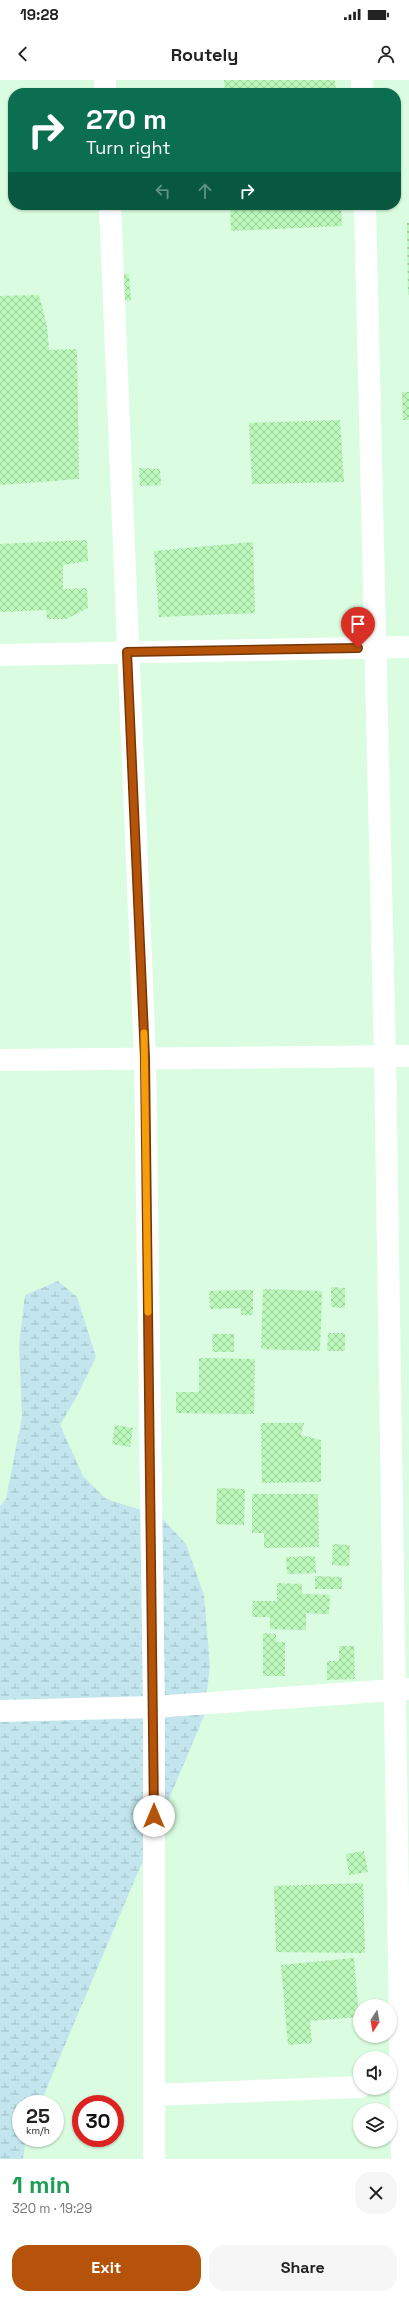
<!DOCTYPE html>
<html lang="en">
<head>
<meta charset="utf-8">
<style>
	body { margin:0; font-family:"Space Grotesk",sans-serif; background:#f6f6f6; color:#222; height:100vh; display:flex; flex-direction:column; font-size:15px; white-space:nowrap }
	* { box-sizing:border-box; margin:0 }
	p { font-size:13px; color:#767676 }
	.icon { flex:none; width:22px; height:22px; fill:none; stroke:currentColor; stroke-width:2; stroke-linecap:round; stroke-linejoin:round }
	.map { position:relative; height:2079px; overflow:hidden }
	.panel { display:flex; flex-direction:column; background:#fff; flex:1 }
	.panel>* { flex:none }
	.hud { position:absolute; left:8px; top:8px; width:393px; height:122px; border-radius:16px; box-shadow:0 1px 3px #0004; background:#0b6e4f; color:#fff; overflow:hidden }
	.needle { width:26px; rotate:191deg }
	.fabs { position:absolute; left:353px; top:1919px; display:grid; gap:8px }
	.fabs a { display:grid; place-items:center; width:44px; height:44px; border-radius:50%; background:#fff; box-shadow:0 1px 3px #0004; font-size:20px }
	.speed { position:absolute; left:12px; top:2015px; display:flex; gap:8px; font-size:20px; font-weight:700; text-align:center }
	.speed>* { display:grid; place-content:center; width:52px; height:52px; border-radius:50%; background:#fff; box-shadow:0 1px 3px #0004; line-height:1 }
	.speed small { font-size:10px; font-weight:400 }
	.speed .limit { border:6px solid #d22; background:#fff; color:#111 }
	.pin { position:absolute; display:grid; place-items:center; width:34px; height:34px; color:#fff; margin:-41px -17px; border-radius:50% 50% 50% 0; rotate:-45deg; box-shadow:0 0 4px #0007 }
	.pin .icon { rotate:45deg }
	.me { position:absolute; width:44px; margin:-22px; rotate:0deg; stroke-linejoin:round; filter:drop-shadow(0 0 3px #0008) }
	.turn { display:flex; align-items:center; gap:14px; height:84px; padding:0 12px; font-size:18px }
	.turn .icon { width:52px; height:52px; stroke-width:2.5 }
	.turn b { display:block; font-size:28px; line-height:34px }
	.lanes { display:flex; align-items:center; height:38px; padding:0 12px; background:#0003; justify-content:center; gap:20px; direction:ltr }
	.lanes .off { opacity:.35 }
	.round { display:grid; place-items:center; flex:none; width:42px; height:42px; border-radius:16px; background:#f6f6f6 }
	.summary { display:flex; align-items:center; justify-content:space-between; height:68px; padding:0 12px }
	h1 { font-size:24px; font-weight:600; line-height:30px; color:#1e9e55 }
	.cta { display:flex; gap:8px; margin-top:auto; padding:8px 12px }
	.cta a { flex:1; height:46px; border-radius:16px; background:#b45309; color:#fff; font-size:16px; font-weight:600; line-height:46px; text-align:center }
	.cta a+a { background:#f6f6f6; color:#222 }
	.status { display:flex; justify-content:space-between; align-items:center; height:28px; padding:0 20px; background:#fff; direction:ltr }
	.status svg { height:11px; fill:currentColor }
	header { display:flex; justify-content:space-between; align-items:center; height:52px; padding:0 12px; background:#fff; font-size:18px; font-weight:600 }
	.map>svg:first-child { display:block }
	.residential { fill:#dafce0; fill-rule:evenodd }
	.wetland { fill:url(#wetland-marsh) }
	.building { fill:url(#building-cross-hatch) }
	.lines { fill:none; stroke-linecap:round; stroke-linejoin:round }
	.minor { stroke:#fff; stroke-width:22 }
	.tertiary { stroke:#fff; stroke-width:22 }
	.route-casing { stroke:#753606; stroke-width:10 }
	.route { stroke:#b45309; stroke-width:7 }
	.slow { stroke:#f59e0b; stroke-width:7 }
</style>
</head>
<body>
<div class="status"><b>19:28</b><svg viewBox="0 0 49 12"><path d="M0 12V9h3v3zM5 12V6h3v6zM10 12V3h3v9zM15 12V0h3v12zM26 1h20v11H26zM47 4h2v5h-2z"/></svg></div>
<header><svg class="icon" aria-label="back" viewBox="0 0 24 24"><path d="M15 5l-7 7 7 7"/></svg>Routely<svg class="icon" aria-label="person" viewBox="0 0 24 24"><circle cx="12" cy="8" r="4"/><path d="M4 21q1-7 8-7t8 7"/></svg></header>
<div class="map">
<svg width="409" height="2079" viewBox="0 0 409 2079">
	<defs>
		<pattern id="wetland-marsh" width="20" height="14" patternUnits="userSpaceOnUse"><rect width="20" height="14" fill="#c3e6ee"/><path d="M1 5h8M5 5V1M11 12h8M15 12V8" fill="none" stroke="#a0bfc3"/></pattern>
		<pattern id="building-cross-hatch" width="8" height="8" patternUnits="userSpaceOnUse"><rect width="8" height="8" fill="#bbf7bb"/><path d="M0 0l8 8M0 8l8-8" fill="none" stroke="#9acd9a"/></pattern>
	</defs>
	<rect width="100%" height="100%" fill="#e7feec"/>
	<path class="residential" d="M0,0H409V2079H0ZM13,13H396V125H13ZM360,1926H390V1956H360ZM360,1978H390V2008H360ZM21,2024H55V2058H21ZM81,2024H115V2058H81ZM360,2030H390V2060H360Z"/>
	<path class="wetland" d="M58,1201L77,1217L96,1277L75,1320L60,1345L83,1396L106,1419L160,1436L186,1464L204,1515L210,1586L204,1636L40,2024H21V2058H26L23,2079H0V1426L6,1419L22,1337L19,1265L25,1215Z"/>
	<g class="building">
		<path d="M224,0H335L336,13H225Z"/>
		<path d="M230,125H341L342,146L231,151Z"/>
		<path d="M407,143H409V215H408Z"/>
		<path d="M129,194L131,221L115,220V195Z"/>
		<path d="M39,215L47,246L49,270L77,269L79,399L0,405V216Z"/>
		<path d="M402,312H409V340H403Z"/>
		<path d="M340,340L344,402L252,404L249,343Z"/>
		<path d="M139,388L160,389L161,405L140,406Z"/>
		<path d="M87,460L88,481L63,485V509L87,508L88,528L66,539H47L46,530L0,532V464Z"/>
		<path d="M253,462L255,533L159,537L154,471Z"/>
		<path d="M331,1207L345,1208V1228L331,1227Z"/>
		<path d="M263,1209L322,1211L320,1271L261,1269Z"/>
		<path d="M253,1210V1235H241V1228L210,1229L209,1211Z"/>
		<path d="M328,1253H345V1271H327Z"/>
		<path d="M212,1254H234V1272H213Z"/>
		<path d="M199,1278L255,1279L254,1334L176,1333V1312H199Z"/>
		<path d="M261,1343H304L301,1355L321,1360V1402L262,1403Z"/>
		<path d="M115,1345L133,1348L130,1367L112,1364Z"/>
		<path d="M217,1408L245,1409L244,1445L216,1444Z"/>
		<path d="M252,1414H318L319,1467L264,1468V1453H252Z"/>
		<path d="M333,1464L350,1465L349,1486L332,1485Z"/>
		<path d="M315,1476L316,1493L287,1494L286,1477Z"/>
		<path d="M315,1496L342,1497V1509H315Z"/>
		<path d="M277,1503L302,1504V1514L330,1515L329,1534L306,1533V1550L270,1549V1537H252L253,1521H277Z"/>
		<path d="M263,1553L276,1554V1562H285V1596H263Z"/>
		<path d="M339,1566H354L355,1599L327,1600V1581H339Z"/>
		<path d="M364,1771L368,1792L349,1795L346,1774Z"/>
		<path d="M363,1803L365,1873L276,1872L274,1806Z"/>
		<path d="M354,1878L359,1937L310,1941L312,1963L288,1965L281,1885Z"/>
	</g>
	<g class="lines">
		<g class="minor">
			<path d="M105,0V13"/>
			<path d="M362,0V13"/>
			<path d="M110,125L145,978L154,1627V2079"/>
			<path d="M365,125L385,976L402,2079"/>
			<path d="M0,575L409,567"/>
			<path d="M0,1631L154,1627L409,1609"/>
			<path d="M154,2015L360,2007"/>
		</g>
		<path class="tertiary" d="M0,980L409,976"/>
	</g>
	<g class="lines">
		<defs>
			<path id="route" d="M154,1736L145,978L127,572L358,568"/>
		</defs>
		<use href="#route" class="route-casing"/>
		<use href="#route" class="route"/>
		<path class="slow" d="M144,953L148,1232"/>
	</g>
</svg>
<div class="fabs">
<a><svg class="needle" viewBox="-14 -14 28 28"><path d="M0-13l5 13h-10z" fill="#e53935"/><path d="M0 13l5-13h-10z" fill="#767676"/></svg></a>
<a><svg class="icon" aria-label="sound" viewBox="0 0 24 24"><path d="M4 9h4l5-4v14l-5-4H4zM17 9q2 3 0 6"/></svg></a>
<a><svg class="icon" aria-label="layers" viewBox="0 0 24 24"><path d="M12 4l9 5-9 5-9-5zM3 14l9 5 9-5"/></svg></a>
</div>
<div class="speed"><div>25<small>km/h</small></div><div class="limit">30</div></div>
<div class="pin" style="left:358px;top:568px;background:#d93025"><svg class="icon" aria-label="arrive" viewBox="0 0 24 24"><path d="M6 21V4h12l-3 4 3 4H6"/></svg></div>
<svg class="me" style="left:154px;top:1736px" viewBox="-20 -20 40 40"><circle r="19" fill="#fff"/><path d="M0-13L10 11 0 6-10 11z" fill="#b45309"/></svg>
<div class="hud">
<div class="turn"><svg class="icon" aria-label="right" viewBox="0 0 24 24"><path d="M7 20v-9h11M14 6l5 5-5 5"/></svg><div><b>270 m</b>Turn right</div></div>
<div class="lanes"><svg class="icon off" aria-label="left" viewBox="0 0 24 24"><path d="M17 20v-9H6M10 6l-5 5 5 5"/></svg><svg class="icon off" aria-label="ahead" viewBox="0 0 24 24"><path d="M12 20V5M6 11l6-6 6 6"/></svg><svg class="icon" aria-label="right" viewBox="0 0 24 24"><path d="M7 20v-9h11M14 6l5 5-5 5"/></svg></div>
</div>
</div>
<section class="panel">
<div class="summary"><div><h1>1 min</h1><p>320 m · 19:29</p></div><a class="round"><svg class="icon" aria-label="close" viewBox="0 0 24 24"><path d="M6 6l12 12M18 6L6 18"/></svg></a></div>
<div class="cta"><a>Exit</a><a>Share</a></div>
</section>
</body>
</html>
